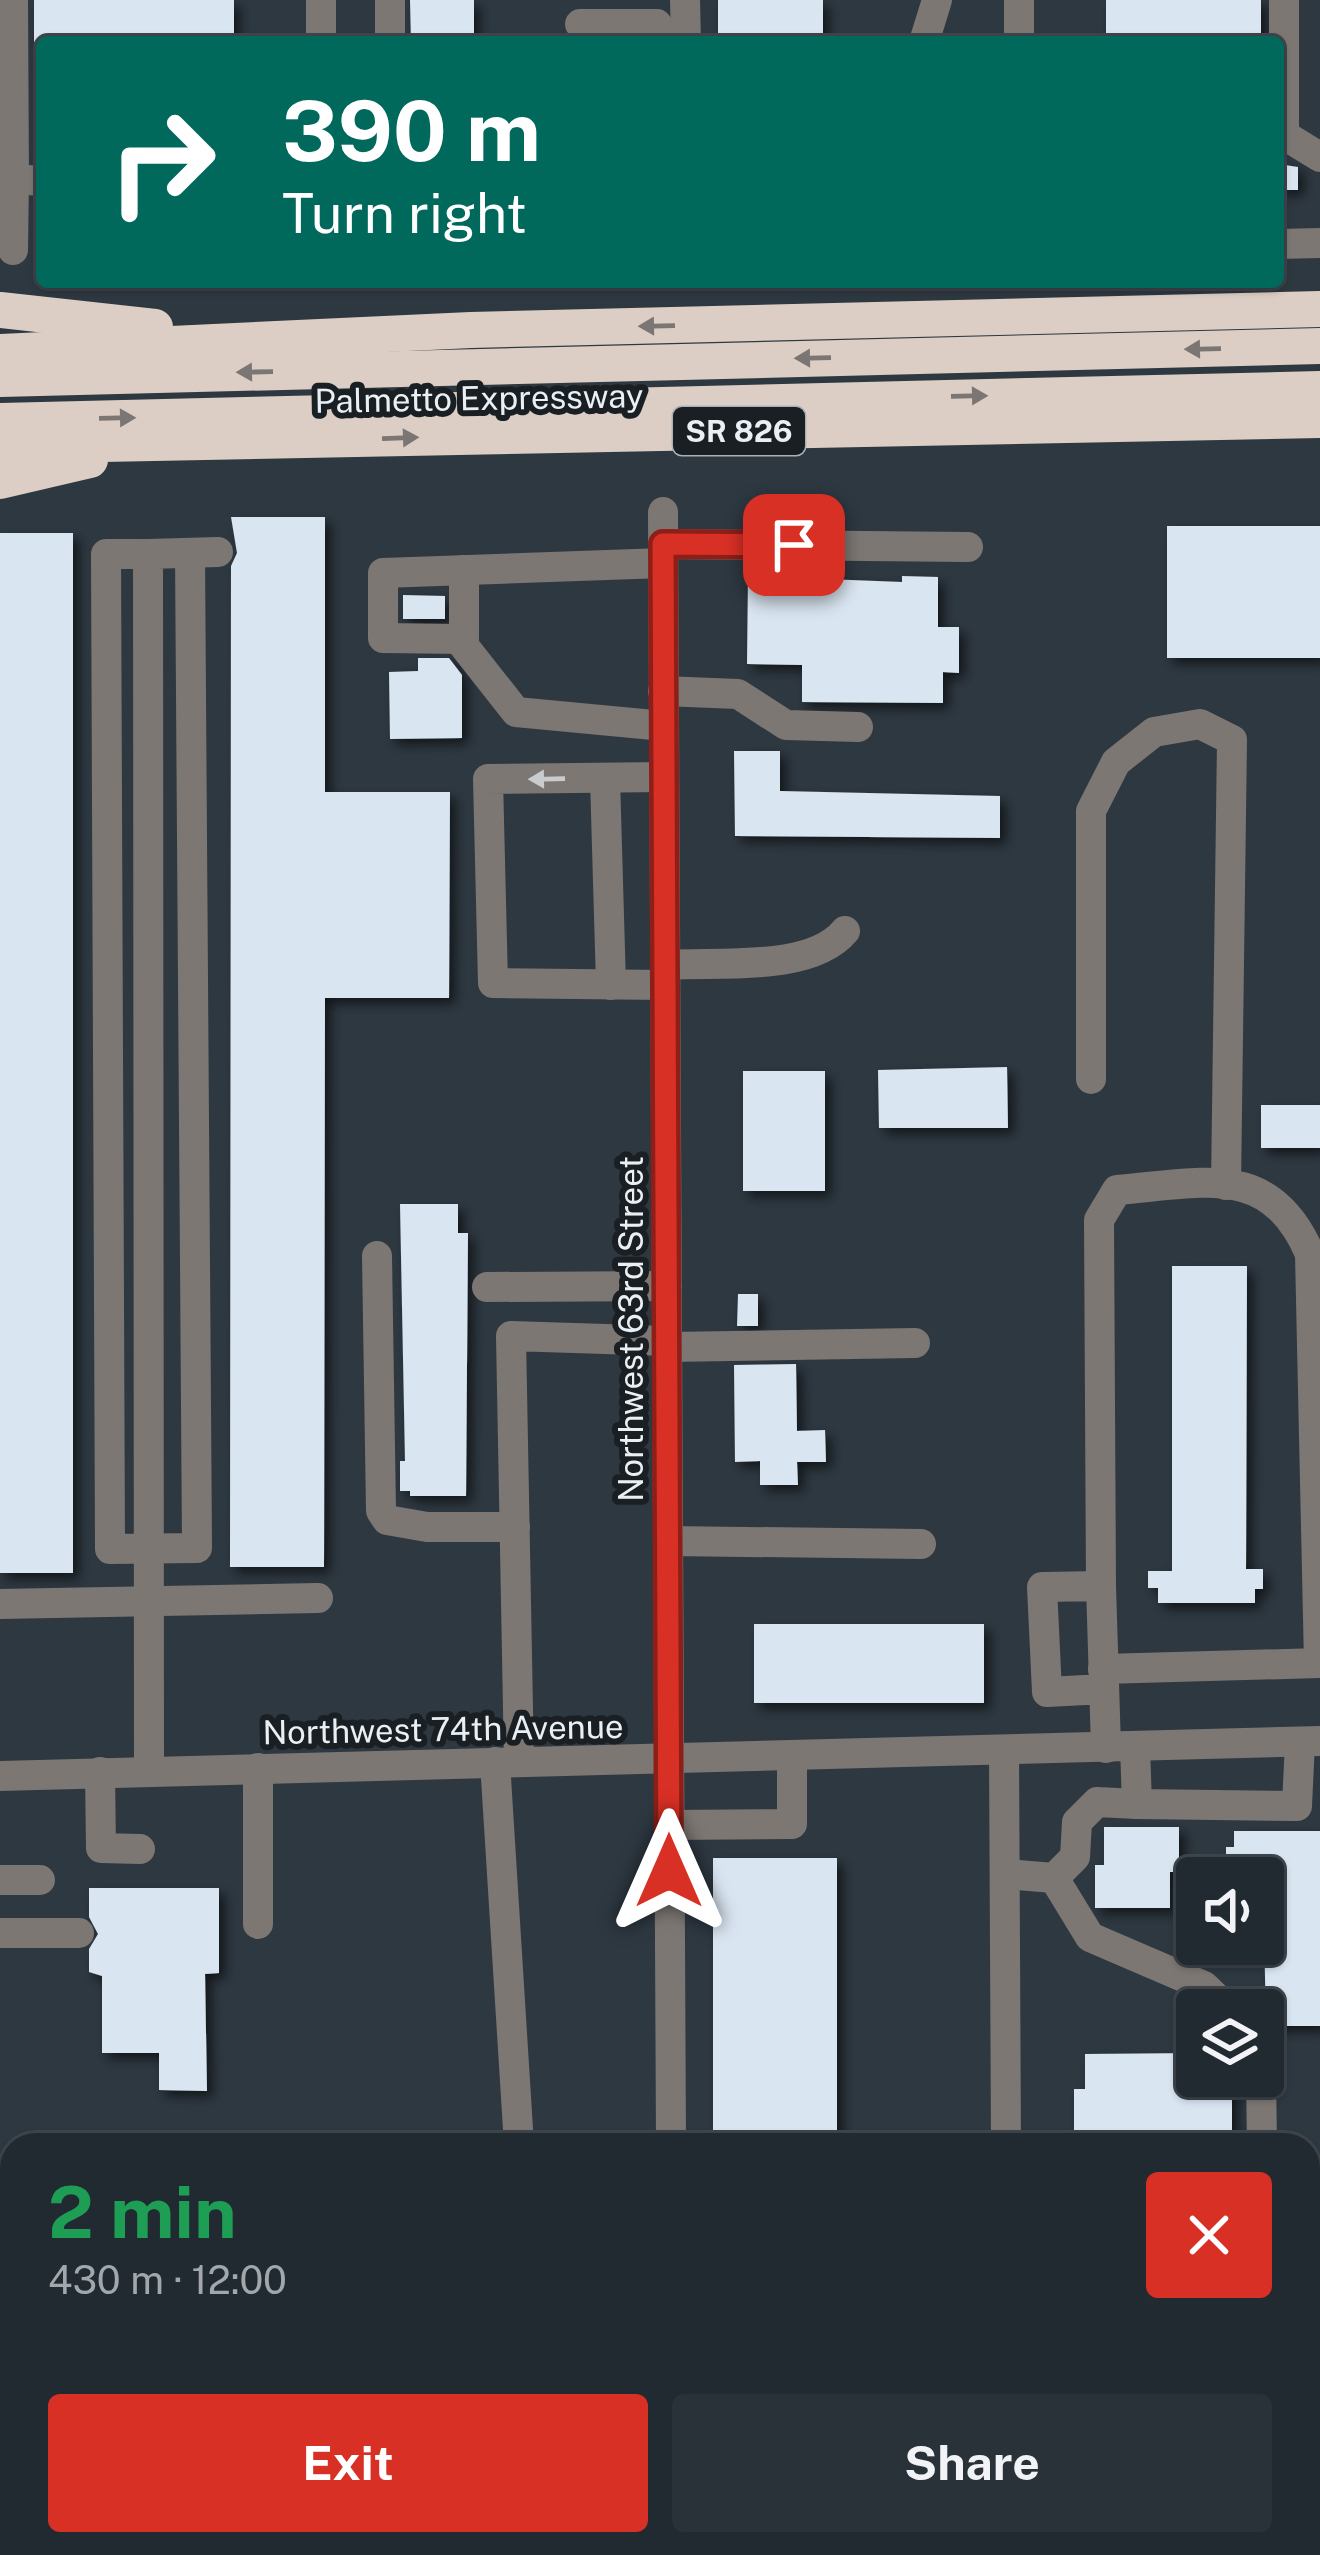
<!DOCTYPE html>
<html lang="en">
<head>
<meta charset="utf-8">
<style>
	body { margin:0; font-family:"Public Sans",sans-serif; background:#2a3239; color:#f1f3f6; height:100vh; display:flex; flex-direction:column; font-size:45px; white-space:nowrap }
	* { box-sizing:border-box; margin:0 }
	p { font-size:39px; color:#a2a7ab }
	.icon { flex:none; width:66px; height:66px; fill:none; stroke:currentColor; stroke-width:2; stroke-linecap:round; stroke-linejoin:round }
	.map { position:relative; flex:1; overflow:hidden }
	.side { position:absolute; left:0px; top:2133px; width:1320px; height:423px; display:flex; flex-direction:column; background:#222a31; border-radius:36px 36px 0 0; box-shadow:0 3px 9px #0004,0 0 0 3px #3f464d }
	.side>* { flex:none }
	.hud { position:absolute; left:36px; top:36px; width:1248px; height:252px; border-radius:12px; box-shadow:0 3px 9px #0004,0 0 0 3px #3f464d; background:#00695c; color:#fff; overflow:hidden }
	.buttons { position:absolute; left:1176px; top:1857px; display:grid; gap:24px }
	.buttons a { display:grid; place-items:center; width:108px; height:108px; border-radius:12px; background:#222a31; box-shadow:0 3px 9px #0004,0 0 0 3px #3f464d; font-size:60px }
	.pin { position:absolute; display:grid; place-items:center; width:102px; height:102px; color:#fff; margin:-51px; border-radius:24px; box-shadow:0 6px 18px #0006 }
	.me { position:absolute; width:132px; margin:-66px; rotate:0deg; stroke-linejoin:round; filter:drop-shadow(0 0 9px #0008) }
	.turn { display:flex; align-items:center; gap:42px; height:252px; padding:0 48px; font-size:54px }
	.turn .icon { width:156px; height:156px; stroke-width:2.5 }
	.turn b { display:block; font-size:84px; line-height:102px }
	.round { display:grid; place-items:center; flex:none; width:126px; height:126px; border-radius:12px; background:#2a3239 }
	.headline { display:flex; align-items:center; justify-content:space-between; height:204px; padding:0 48px }
	h1 { font-size:72px; font-weight:700; line-height:90px; color:#1e9e55 }
	.cta { display:flex; gap:24px; margin-top:auto; padding:24px 48px }
	.cta a { flex:1; height:138px; border-radius:12px; background:#d93025; color:#fff; font-size:48px; font-weight:700; line-height:138px; text-align:center }
	.cta a+a { background:#2a3239; color:#f1f3f6 }
	.map>svg:first-child { display:block }
	.building { fill:#d9e5f1; filter:url(#shadow) }
	.lines { fill:none; stroke-linecap:round; stroke-linejoin:round }
	.minor { stroke:#7c7772; stroke-width:30 }
	.highway { stroke:#dccec4; stroke-width:36 }
	.oneway { fill:#7b7674 }
	.oneway2 { fill:#c8ccce }
	.route-casing { stroke:#8d1f18; stroke-width:30 }
	.route { stroke:#d93025; stroke-width:21 }
	.labels { text-anchor:middle; dominant-baseline:central; stroke-width:12; stroke-linejoin:round; paint-order:stroke }
	.shield { fill:#1a1f23; stroke:#abb1b6; stroke-width:3 }
	.shield-label { font-size:30px; font-weight:bold; fill:#e9f0f5 }
	.street-label { font-size:33px; fill:#e9f0f5; stroke:#1a1f23 }
</style>
</head>
<body>
<div class="map">
<svg width="1320" height="2555" viewBox="0 0 1320 2555">
	<defs>
		<filter id="shadow"><feDropShadow dx="6" dy="6" stdDeviation="6" flood-color="#0009"/></filter>
	</defs>
	<rect width="100%" height="100%" fill="#2e3841"/>
	<g class="building">
		<rect x="34" y="0" width="200" height="42"/>
		<path d="M410,0H474V42H411Z"/>
		<rect x="718" y="0" width="105" height="42"/>
		<path d="M1106,0H1261V42L1106,41Z"/>
		<path d="M1278,164L1298,167V190H1278Z"/>
		<path d="M231,517H325V792H450L449,998H325L324,1567H230L231,566L237,553Z"/>
		<rect x="1167" y="526" width="153" height="132"/>
		<rect x="0" y="533" width="73" height="1040"/>
		<path d="M748,576L902,582V576L938,577V627H959V673L943,672V703L802,702V665L747,664Z"/>
		<path d="M403,595L445,596V619H403Z"/>
		<path d="M418,658H449L462,675V738L390,739L389,672L418,671Z"/>
		<path d="M734,751H780V791L1000,796V838L735,836Z"/>
		<path d="M1007,1067L1008,1128H879L878,1070Z"/>
		<rect x="743" y="1071" width="82" height="120"/>
		<rect x="1261" y="1105" width="59" height="43"/>
		<path d="M400,1204H458V1233H468L466,1496H410V1491H400V1461H405Z"/>
		<path d="M1172,1266H1247L1246,1569H1263V1589H1255V1603H1158V1588H1148V1571H1172Z"/>
		<path d="M738,1294H758V1326H737Z"/>
		<path d="M796,1364L797,1431L825,1430L826,1462H797L798,1485H760V1461L735,1462L734,1365Z"/>
		<rect x="754" y="1624" width="230" height="79"/>
		<path d="M1104,1827H1179V1872H1170V1908H1095V1865H1104Z"/>
		<path d="M1234,1831H1320V2026H1266L1263,1878H1226V1847H1234Z"/>
		<rect x="713" y="1858" width="124" height="287"/>
		<path d="M89,1888H219V1973L205,1974L207,2091L159,2090V2053H102V1976L89,1972V1949L98,1934L89,1917Z"/>
		<path d="M1197,2053V2076H1232V2145L1074,2141V2089H1085V2054Z"/>
	</g>
	<g class="lines">
		<g class="minor">
			<path d="M13,0L14,179"/>
			<path d="M321,0V42"/>
			<path d="M390,0V42"/>
			<path d="M685,0L686,42"/>
			<path d="M1019,0V42"/>
			<path d="M1284,0V135L1320,157"/>
			<path d="M580,24H657V42"/>
			<path d="M924,42L937,0"/>
			<path d="M1278,244L1320,243"/>
			<path d="M13,250L14,179L42,181"/>
			<path d="M663,512L671,2145"/>
			<path d="M663,544L968,547"/>
			<path d="M148,554H106L110,1549L197,1548L190,553"/>
			<path d="M464,570V646L516,712L664,726"/>
			<path d="M464,639L383,638V573L663,563"/>
			<path d="M663,691L738,694L786,725L858,727"/>
			<path d="M664,777L488,779L493,983L665,985"/>
			<path d="M605,778L611,985"/>
			<path d="M665,965C716,961 810,973 845,931"/>
			<path d="M1091,1079V811L1116,762L1154,732L1200,724L1232,740L1226,1185"/>
			<path d="M377,1256L381,1511L387,1520L427,1527H515"/>
			<path d="M487,1287L667,1286"/>
			<path d="M668,1347L915,1343"/>
			<path d="M668,1541L921,1544"/>
			<path d="M1101,1586L1099,1220L1117,1190C1203,1183 1270,1161 1310,1254L1319,1663"/>
			<path d="M0,1604L318,1598"/>
			<path d="M1103,1669L1320,1663"/>
			<path d="M1104,1689L1047,1692L1042,1587L1101,1586L1106,1748"/>
			<path d="M1135,1747L1137,1804L1297,1806L1300,1742"/>
			<path d="M1004,1751L1006,2145"/>
			<path d="M495,1762L519,2145"/>
			<path d="M519,1762L511,1336L668,1341"/>
			<path d="M149,1770L148,554L218,552"/>
			<path d="M100,1772L101,1848L140,1849"/>
			<path d="M0,1776L1320,1741"/>
			<path d="M669,1825L792,1824V1757"/>
			<path d="M1005,1874L1054,1878L1075,1857L1077,1822L1097,1802L1137,1804"/>
			<path d="M1054,1878L1090,1937L1204,1986L1229,2010"/>
			<path d="M0,1880H40"/>
			<path d="M258,1924V1768"/>
			<path d="M0,1933H79"/>
			<path d="M1261,2076L1262,2145"/>
			<path d="M0,2300L12,2299"/>
			<path d="M0,2355H12"/>
			<path d="M674,2544V2555"/>
			<path d="M1007,2544V2555"/>
		</g>
		<g class="highway">
			<path d="M0,310L155,327"/>
			<path d="M0,352L471,330L1320,309"/>
			<path d="M0,379L1320,346"/>
			<path d="M0,421L1320,389"/>
			<path d="M0,446L1320,420"/>
			<path d="M0,481L90,460"/>
		</g>
	</g>
	<defs><path id="oneway-solid" d="M-6-.8H1V-3.2L6.5 0L1 3.2V.8H-6Z" transform="scale(3)"/></defs>
	<g class="oneway">
		<use href="#oneway-solid" transform="translate(657 326) rotate(179)"/>
		<use href="#oneway-solid" transform="translate(1203 349) rotate(179)"/>
		<use href="#oneway-solid" transform="translate(813 358) rotate(179)"/>
		<use href="#oneway-solid" transform="translate(255 372) rotate(179)"/>
		<use href="#oneway-solid" transform="translate(969 396) rotate(-1)"/>
		<use href="#oneway-solid" transform="translate(117 418) rotate(-1)"/>
		<use href="#oneway-solid" transform="translate(400 438) rotate(-2)"/>
	</g>
	<use class="oneway2" href="#oneway-solid" transform="translate(547 779) rotate(179)"/>
	<g class="lines">
		<defs>
			<path id="route" d="M669,1871L663,544L794,545"/>
		</defs>
		<use href="#route" class="route-casing"/>
		<use href="#route" class="route"/>
	</g>
	<g class="labels">
		<rect class="shield" x="673" y="407" width="132" height="48" rx="9"/>
		<g class="shield-label">
			<text x="739" y="431">SR 826</text>
		</g>
		<g class="street-label">
			<text transform="translate(479 398) rotate(-1)">Palmetto Expressway</text>
			<text transform="translate(631 1329) rotate(-90)">Northwest 63rd Street</text>
			<text transform="translate(443 1729) rotate(-1)">Northwest 74th Avenue</text>
		</g>
	</g>
</svg>
<div class="buttons">
<a><svg class="icon" aria-label="sound" viewBox="0 0 24 24"><path d="M4 9h4l5-4v14l-5-4H4zM17 9q2 3 0 6"/></svg></a>
<a><svg class="icon" aria-label="layers" viewBox="0 0 24 24"><path d="M12 4l9 5-9 5-9-5zM3 14l9 5 9-5"/></svg></a>
</div>
<div class="pin" style="left:794px;top:545px;background:#d93025"><svg class="icon" aria-label="arrive" viewBox="0 0 24 24"><path d="M6 21V4h12l-3 4 3 4H6"/></svg></div>
<svg class="me" style="left:669px;top:1871px" viewBox="-20 -20 40 40"><path d="M0-17L14 15 0 8-14 15z" fill="#d93025" stroke="#fff" stroke-width="4"/></svg>
<div class="hud">
<div class="turn"><svg class="icon" aria-label="right" viewBox="0 0 24 24"><path d="M7 20v-9h11M14 6l5 5-5 5"/></svg><div><b>390 m</b>Turn right</div></div>
</div>
<section class="side">
<div class="headline"><div><h1>2 min</h1><p>430 m · 12:00</p></div><a class="round" style="background:#d93025;color:#fff"><svg class="icon" aria-label="close" viewBox="0 0 24 24"><path d="M6 6l12 12M18 6L6 18"/></svg></a></div>
<div class="cta"><a>Exit</a><a>Share</a></div>
</section>
</div>
</body>
</html>
